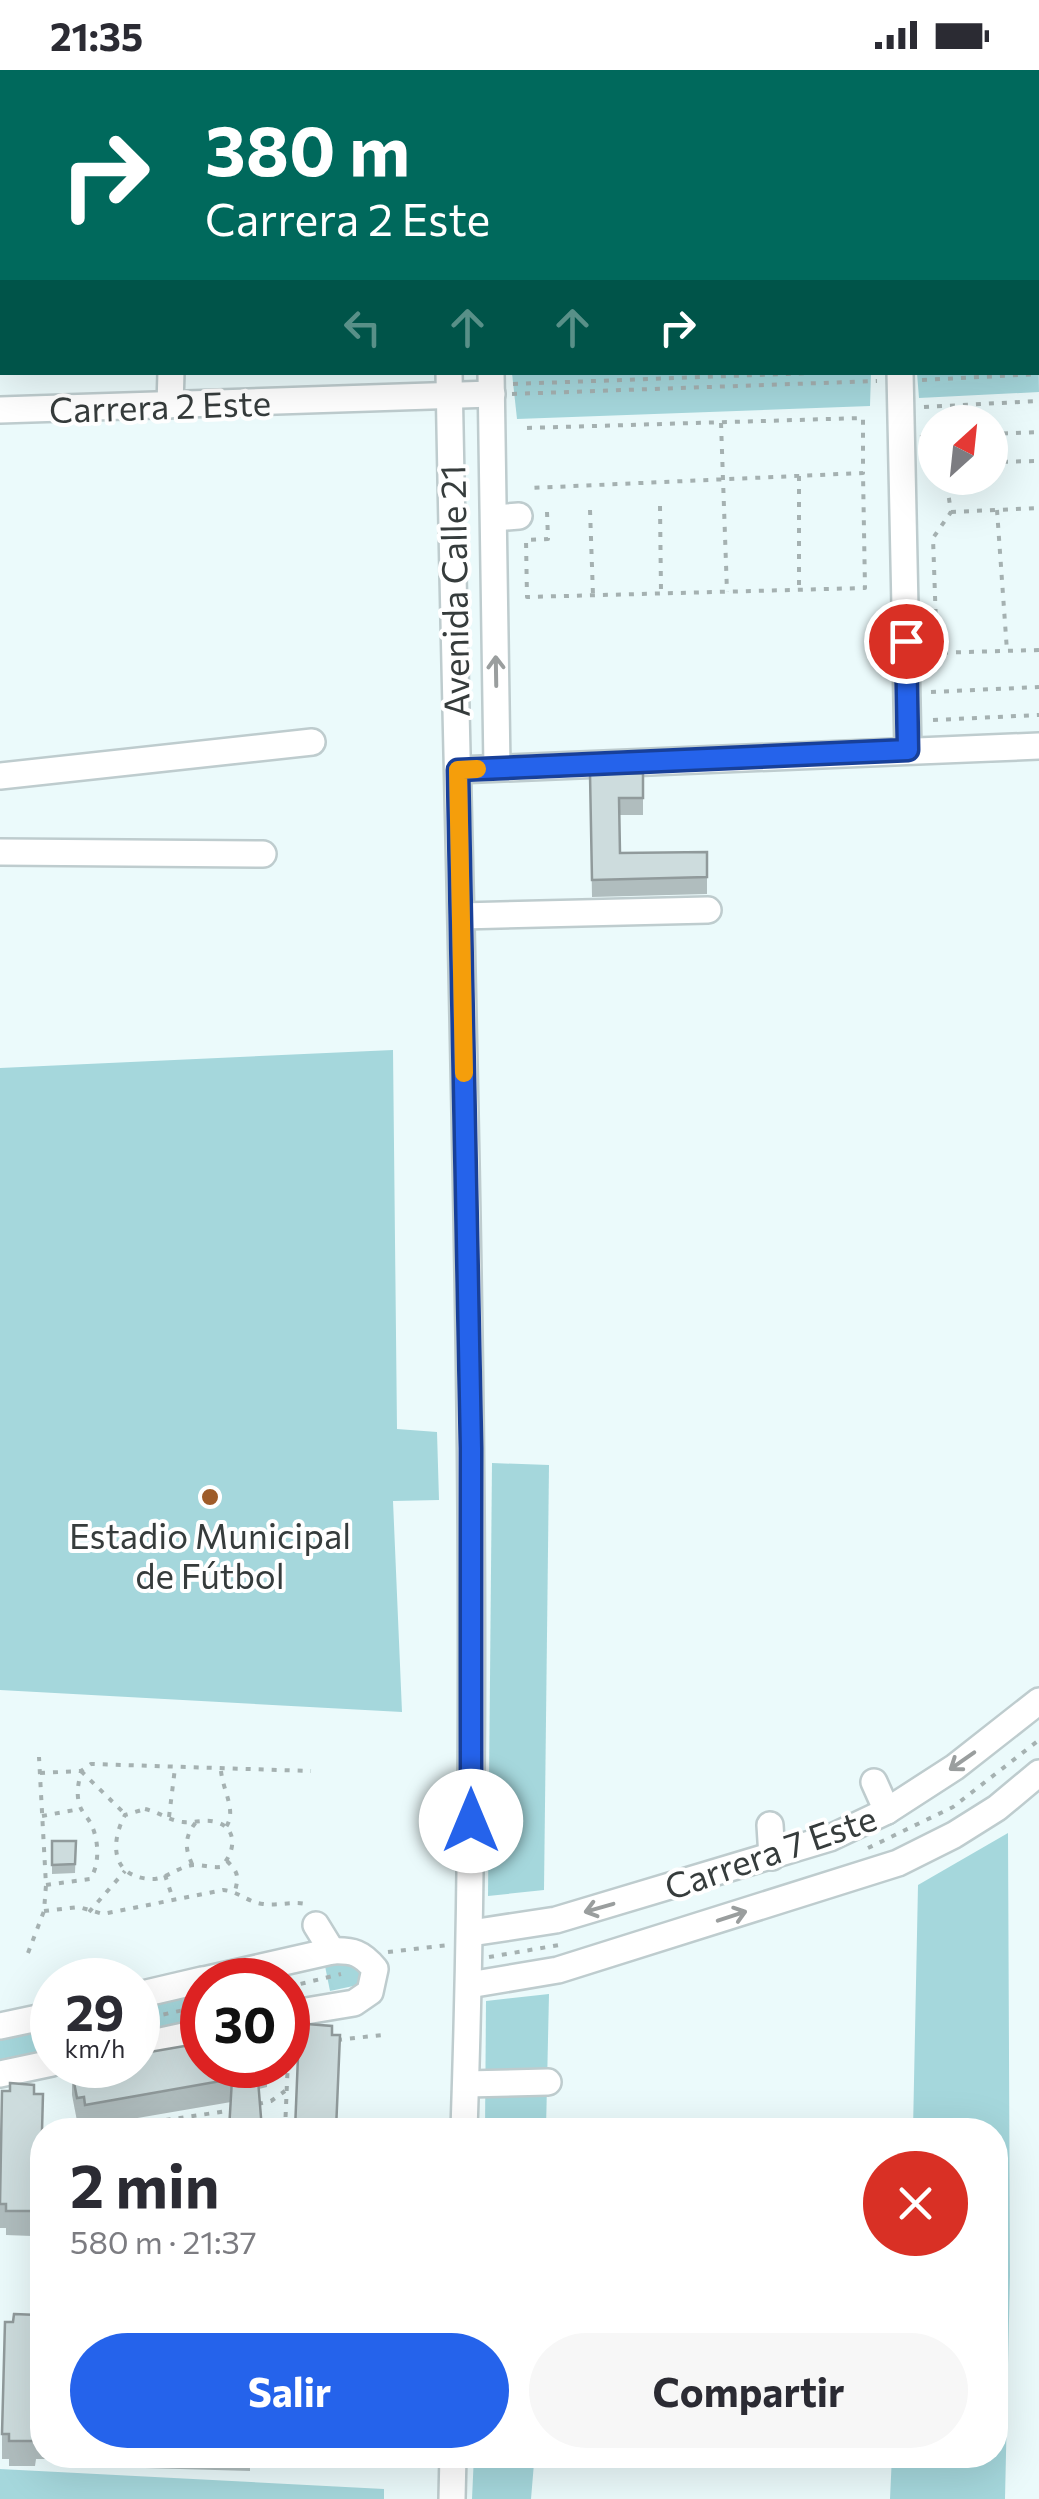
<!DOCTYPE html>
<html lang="es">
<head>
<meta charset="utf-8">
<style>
	body { margin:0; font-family:Commissioner,sans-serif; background:#f7f7f7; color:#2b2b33; height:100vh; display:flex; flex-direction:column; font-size:38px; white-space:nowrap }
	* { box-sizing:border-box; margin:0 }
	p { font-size:32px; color:#7c7c81 }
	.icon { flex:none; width:55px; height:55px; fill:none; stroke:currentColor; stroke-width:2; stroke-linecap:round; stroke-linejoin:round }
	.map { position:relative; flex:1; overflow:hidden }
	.drawer { position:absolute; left:30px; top:2048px; width:978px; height:350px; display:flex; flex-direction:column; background:#fff; border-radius:40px; box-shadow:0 10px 40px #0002 }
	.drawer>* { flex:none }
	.hud { position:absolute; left:0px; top:0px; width:1040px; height:305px; box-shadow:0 10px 40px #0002; background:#00695c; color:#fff; overflow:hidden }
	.needle { width:65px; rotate:27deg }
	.tools { position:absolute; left:918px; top:335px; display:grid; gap:20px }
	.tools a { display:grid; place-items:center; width:90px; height:90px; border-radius:50%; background:#fff; box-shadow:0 10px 40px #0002; font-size:50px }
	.speed { position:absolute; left:30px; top:1888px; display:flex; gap:20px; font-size:50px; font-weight:700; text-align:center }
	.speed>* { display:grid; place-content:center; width:130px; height:130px; border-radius:50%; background:#fff; box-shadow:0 10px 40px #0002; line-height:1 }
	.speed small { font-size:25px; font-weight:400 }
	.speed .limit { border:15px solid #d22; background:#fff; color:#111 }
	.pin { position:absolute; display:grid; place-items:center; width:85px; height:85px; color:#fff; margin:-42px; border:5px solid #fff; border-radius:50%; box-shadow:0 2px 10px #0007 }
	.me { position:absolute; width:110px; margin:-55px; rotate:0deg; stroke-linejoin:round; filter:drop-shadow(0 0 8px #0008) }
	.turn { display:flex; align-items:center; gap:35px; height:210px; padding:0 40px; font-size:45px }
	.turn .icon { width:130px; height:130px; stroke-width:2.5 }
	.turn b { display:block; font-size:70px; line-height:85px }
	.lanes { display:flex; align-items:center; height:95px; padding:0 40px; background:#0003; justify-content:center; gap:50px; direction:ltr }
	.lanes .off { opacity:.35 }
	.round { display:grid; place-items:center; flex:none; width:105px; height:105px; border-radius:52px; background:#f7f7f7 }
	.overview { display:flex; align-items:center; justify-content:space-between; height:170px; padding:0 40px }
	h1 { font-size:60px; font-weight:700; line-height:75px }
	.action { display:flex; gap:20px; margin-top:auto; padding:20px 40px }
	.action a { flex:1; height:115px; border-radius:60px; background:#2563eb; color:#fff; font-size:40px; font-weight:700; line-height:115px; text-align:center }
	.action a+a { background:#f7f7f7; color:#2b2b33 }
	.status { display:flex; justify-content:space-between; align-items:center; height:70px; padding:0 50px; background:#fff; direction:ltr }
	.status svg { height:28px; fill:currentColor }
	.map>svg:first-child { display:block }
	.green { fill:#a5d7dc }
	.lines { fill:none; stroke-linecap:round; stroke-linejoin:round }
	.minor-casing { stroke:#beccce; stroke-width:30 }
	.path { stroke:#a5b1b1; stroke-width:4; stroke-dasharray:5 8; stroke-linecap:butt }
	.minor { stroke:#fff; stroke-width:25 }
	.wall { fill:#b0bdbe }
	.building { fill:#cddcdd; stroke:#909a9b; stroke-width:2.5 }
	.oneway { stroke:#9a9e9e }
	.route-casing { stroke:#184099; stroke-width:25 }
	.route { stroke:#2563eb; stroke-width:18 }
	.slow { stroke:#f59e0b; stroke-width:18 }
	.poi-dot { fill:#9e5c2a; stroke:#fff; stroke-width:4 }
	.labels { text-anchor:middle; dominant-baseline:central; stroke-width:8; stroke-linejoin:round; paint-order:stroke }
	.street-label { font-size:35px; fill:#363c3c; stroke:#fff }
	.poi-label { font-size:35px; fill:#363c3c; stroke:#fff }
</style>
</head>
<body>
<div class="status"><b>21:35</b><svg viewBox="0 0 49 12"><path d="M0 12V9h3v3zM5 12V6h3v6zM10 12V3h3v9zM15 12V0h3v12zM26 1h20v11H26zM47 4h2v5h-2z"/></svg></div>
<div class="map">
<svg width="1039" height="2429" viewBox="0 0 1039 2429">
	<rect width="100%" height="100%" fill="#ebfafb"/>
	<g class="green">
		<path d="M1038,266L1039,322L919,328L917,303L1038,302Z"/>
		<path d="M512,303V302L871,303L870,336L517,349Z"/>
		<path d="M393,980L397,1359L437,1362L439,1430L393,1431L402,1642L0,1620V998Z"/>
		<path d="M492,1393L549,1395L544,1820L488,1826Z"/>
		<path d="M1008,1763L1010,2205L1005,2429H890L892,2385H995V2060H913L918,1815Z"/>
		<path d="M343,1886L362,1898L363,1909L358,1915L330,1921L324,1891Z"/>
		<path d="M202,1919V1949L138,1964V1934Z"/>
		<path d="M549,1924L546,2060H485L486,1931Z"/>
		<path d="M52,1952V1982L0,1994V1964Z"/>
		<path d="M474,2385H654L534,2393L531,2429H472Z"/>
		<path d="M0,2399L384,2419V2429H0Z"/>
	</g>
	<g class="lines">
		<defs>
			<g id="minor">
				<path d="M443,0V2"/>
				<path d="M478,0L479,2"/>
				<path d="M895,0V2"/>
				<path d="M449,302C459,888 484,1474 464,2060"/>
				<path d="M491,302L497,698"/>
				<path d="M900,302L908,680"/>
				<path d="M170,335L171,302"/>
				<path d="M0,340L492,324"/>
				<path d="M494,448L519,446"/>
				<path d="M458,700L1039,676"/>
				<path d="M0,706L312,672"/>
				<path d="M0,782L263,784"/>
				<path d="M461,846L708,840"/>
				<path d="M874,1712L887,1741"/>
				<path d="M770,1755L772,1787"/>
				<path d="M316,1855L332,1881"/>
				<path d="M471,1863L556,1850L830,1768L887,1741L955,1697L1039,1631"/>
				<path d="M204,1910L332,1881C353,1880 362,1883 375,1899L370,1922L354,1933L288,1944"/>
				<path d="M469,1915L558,1900L898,1793L954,1765L997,1738L1039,1703"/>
				<path d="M138,1925L202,1910"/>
				<path d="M0,1956L52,1945"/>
				<path d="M138,1976L202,1962"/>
				<path d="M0,2004L52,1993"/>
				<path d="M466,2014L548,2012"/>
				<path d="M452,2429L453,2385"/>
			</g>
		</defs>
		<use href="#minor" class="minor-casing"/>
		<g class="path">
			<path d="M514,0L515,2"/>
			<path d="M725,0V2"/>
			<path d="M517,2L583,0"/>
			<path d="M801,2V0"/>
			<path d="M1038,198H1039"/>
			<path d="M1038,259L1039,258"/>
			<path d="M1038,294H1039"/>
			<path d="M922,310L1039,304"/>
			<path d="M513,314L838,302"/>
			<path d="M512,324L877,311"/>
			<path d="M924,337L1039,331"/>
			<path d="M721,353L727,522"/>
			<path d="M527,358L863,348V403L530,418"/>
			<path d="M990,364L1039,362"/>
			<path d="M920,367L935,366"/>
			<path d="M990,392L1039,391"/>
			<path d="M921,393H935"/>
			<path d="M799,406V520"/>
			<path d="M660,436L661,521"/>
			<path d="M590,440L593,525"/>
			<path d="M997,440L1007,581"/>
			<path d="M547,442L548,469L526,470L527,527L865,518L863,403"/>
			<path d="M951,442L1039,438"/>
			<path d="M930,583L1039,580"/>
			<path d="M937,583L933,468L951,442L948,422"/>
			<path d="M931,622L1039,617"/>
			<path d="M933,650L1039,645"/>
			<path d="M81,1701L124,1743"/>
			<path d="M221,1701C223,1721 237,1741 226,1757"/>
			<path d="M40,1703L81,1701L91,1694L311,1701"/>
			<path d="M145,1739C158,1742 171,1751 183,1752C194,1753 205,1749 216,1752C239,1758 235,1785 220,1797C209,1798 198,1793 188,1796C176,1799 163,1810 151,1809C111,1807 110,1773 125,1745Z"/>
			<path d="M42,1746L80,1739"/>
			<path d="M169,1747L175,1698"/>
			<path d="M868,1778L953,1737L1039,1670"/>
			<path d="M227,1791C238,1802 239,1806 235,1821"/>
			<path d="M192,1794C184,1777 185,1765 197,1751"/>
			<path d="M165,1805L173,1829"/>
			<path d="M46,1815L90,1809C100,1795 99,1770 91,1754C87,1746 81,1742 79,1733C76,1722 79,1711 81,1701"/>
			<path d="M44,1841L79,1837L103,1844L223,1820C238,1821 247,1832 263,1834C278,1836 292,1831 306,1834"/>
			<path d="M89,1842L125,1801"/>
			<path d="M388,1882L448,1875"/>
			<path d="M28,1883L44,1841L46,1815L39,1687"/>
			<path d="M489,1887L559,1875"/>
			<path d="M288,1917L341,1904"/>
			<path d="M138,1950L202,1936"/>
			<path d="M337,1970L382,1965"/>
			<path d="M258,2034L271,2031L285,2021"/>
			<path d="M172,2050L182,2060"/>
			<path d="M60,2060V2051"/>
			<path d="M142,2060L159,2051L234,2040"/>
			<path d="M285,2060L288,1989L294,1974H303"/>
			<path d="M55,2385V2396"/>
			<path d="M270,2391V2385"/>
		</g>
		<use href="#minor" class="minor"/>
	</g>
	<g class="wall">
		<path d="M643,703V745H619L620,783L707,782V824L592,827L590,704Z"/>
		<path d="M52,1771H76L75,1803L52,1804Z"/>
		<path d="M78,1995H267V2017L259,2019L231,2032L85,2057L84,2049L77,2051L72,2025V2002L78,2001Z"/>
		<path d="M34,2024H43L40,2160L32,2159V2166L6,2165V2158H0V2085Z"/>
		<path d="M38,2254H42V2385H309L308,2390L260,2388V2393H250V2401L75,2396V2389H36L35,2396H9V2389H2V2364Z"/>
	</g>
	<g class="building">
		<path d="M643,703V728H619L620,783L707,782V807L592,810L590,704Z"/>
		<path d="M52,1771H76L75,1794L52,1795Z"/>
		<path d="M307,1954L332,1956V1965H340L336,2060H295L299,1962H307Z"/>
		<path d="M202,1973V1995H266L257,1997L262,2060H229L232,2009L85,2035L84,2027L77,2028L72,2002L79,2001L78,1995H138V1984Z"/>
		<path d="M10,2013L34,2015V2024H43L40,2135L32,2134V2141H6V2134H0L2,2021H10Z"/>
		<path d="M14,2244L38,2245V2254H42V2365H36L35,2371H9V2364H2L5,2252H13Z"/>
	</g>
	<defs><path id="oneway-shaft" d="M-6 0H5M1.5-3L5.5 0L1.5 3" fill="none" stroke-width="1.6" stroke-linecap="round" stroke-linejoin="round" transform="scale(2.5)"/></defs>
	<g class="oneway">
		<use href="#oneway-shaft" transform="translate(496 601) rotate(-91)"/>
		<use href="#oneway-shaft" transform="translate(962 1691) rotate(145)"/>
		<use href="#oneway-shaft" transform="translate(599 1838) rotate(164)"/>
		<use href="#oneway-shaft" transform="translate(732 1846) rotate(-18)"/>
	</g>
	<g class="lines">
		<defs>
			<path id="route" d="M471,1751V1378L458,700L908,680L906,571"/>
		</defs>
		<use href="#route" class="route-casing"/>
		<use href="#route" class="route"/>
		<path class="slow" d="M464,1003L458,700L477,699"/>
	</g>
	<circle class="poi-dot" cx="210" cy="1427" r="10"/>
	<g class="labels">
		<g class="street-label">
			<text transform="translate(160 335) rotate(-2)">Carrera 2 Este</text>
			<text transform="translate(453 521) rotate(-91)">Avenida Calle 21</text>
			<text transform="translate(770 1781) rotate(-19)">Carrera 7 Este</text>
		</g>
		<g class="poi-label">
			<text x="210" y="1464">Estadio Municipal<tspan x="210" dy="40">de Fútbol</tspan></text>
		</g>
	</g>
</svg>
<div class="tools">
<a><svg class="needle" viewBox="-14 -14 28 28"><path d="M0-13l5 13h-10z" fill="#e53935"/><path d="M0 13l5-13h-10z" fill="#7c7c81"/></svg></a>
</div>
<div class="speed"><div>29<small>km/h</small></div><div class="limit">30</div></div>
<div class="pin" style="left:906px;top:571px;background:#d93025"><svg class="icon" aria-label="arrive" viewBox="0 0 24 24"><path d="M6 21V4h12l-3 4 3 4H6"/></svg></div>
<svg class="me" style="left:471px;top:1751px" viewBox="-20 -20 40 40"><circle r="19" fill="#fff"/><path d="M0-13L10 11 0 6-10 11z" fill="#2563eb"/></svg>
<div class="hud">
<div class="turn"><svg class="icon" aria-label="right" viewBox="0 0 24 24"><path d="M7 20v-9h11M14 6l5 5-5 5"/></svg><div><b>380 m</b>Carrera 2 Este</div></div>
<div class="lanes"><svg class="icon off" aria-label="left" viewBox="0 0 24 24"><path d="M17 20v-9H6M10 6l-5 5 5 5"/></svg><svg class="icon off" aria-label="ahead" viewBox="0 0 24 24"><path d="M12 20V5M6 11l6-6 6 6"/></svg><svg class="icon off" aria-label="ahead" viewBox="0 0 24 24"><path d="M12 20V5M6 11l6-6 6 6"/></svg><svg class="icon" aria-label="right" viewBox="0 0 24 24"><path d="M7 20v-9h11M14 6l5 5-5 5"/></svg></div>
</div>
<section class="drawer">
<div class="overview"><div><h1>2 min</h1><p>580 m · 21:37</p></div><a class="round" style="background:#d93025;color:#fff"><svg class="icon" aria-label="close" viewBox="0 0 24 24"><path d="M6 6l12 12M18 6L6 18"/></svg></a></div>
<div class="action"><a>Salir</a><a>Compartir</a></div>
</section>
</div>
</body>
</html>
